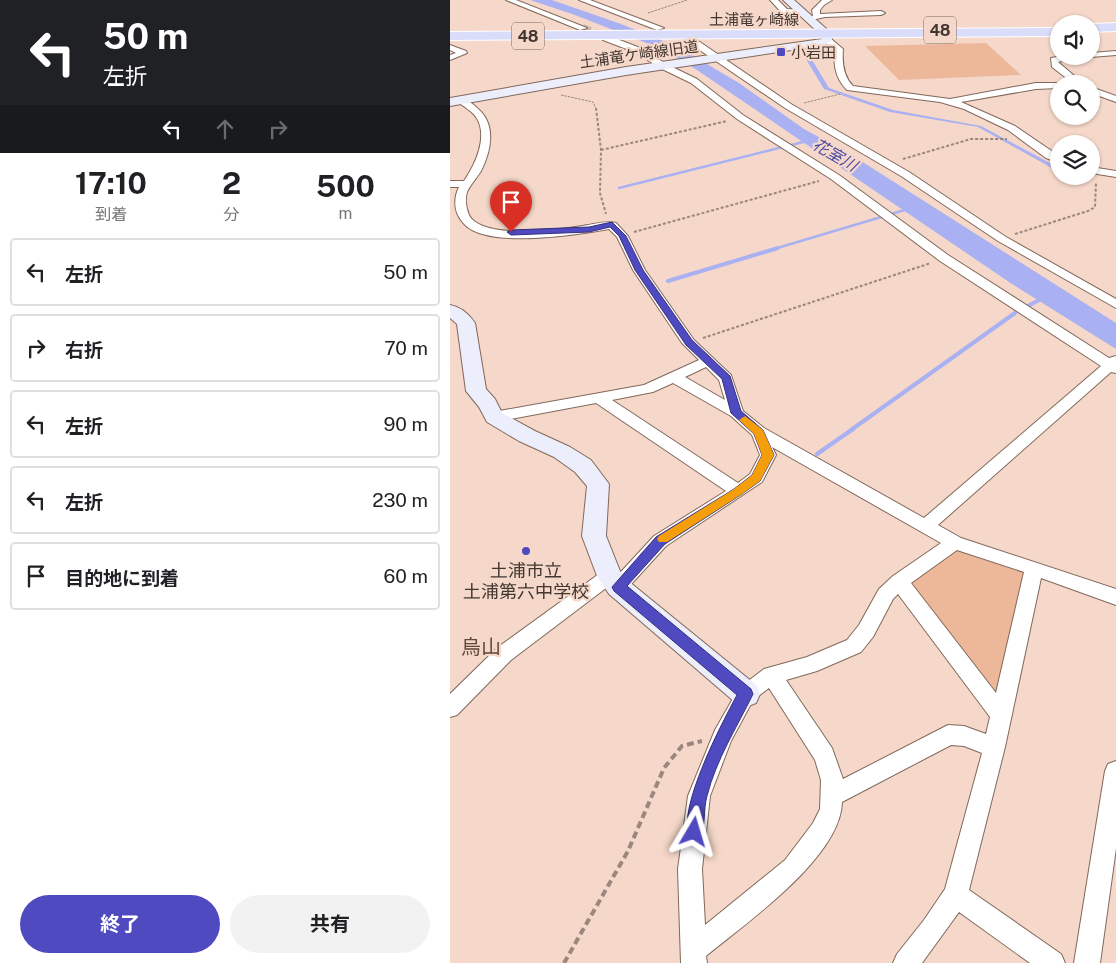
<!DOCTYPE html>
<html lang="ja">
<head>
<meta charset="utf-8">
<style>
	body { margin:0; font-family:"Public Sans","Noto Sans JP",sans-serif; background:#f2f2f2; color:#202124; height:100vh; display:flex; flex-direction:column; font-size:19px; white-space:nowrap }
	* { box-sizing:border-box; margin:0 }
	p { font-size:16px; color:#757577 }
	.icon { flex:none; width:28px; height:28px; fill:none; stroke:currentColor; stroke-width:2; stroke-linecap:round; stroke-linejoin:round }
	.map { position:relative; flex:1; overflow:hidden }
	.sheet { display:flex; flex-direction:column; background:#fff; width:450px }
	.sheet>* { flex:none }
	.banner { background:#202124; color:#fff; overflow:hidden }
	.buttons { position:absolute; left:600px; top:15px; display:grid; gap:10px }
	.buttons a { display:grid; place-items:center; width:50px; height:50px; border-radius:50%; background:#fff; box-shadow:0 1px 4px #0004; font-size:25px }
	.pin { position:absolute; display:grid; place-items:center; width:42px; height:42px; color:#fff; margin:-51px -21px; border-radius:50% 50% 50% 0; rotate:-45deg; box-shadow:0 0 5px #0007 }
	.pin .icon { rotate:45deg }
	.me { position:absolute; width:55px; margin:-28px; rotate:7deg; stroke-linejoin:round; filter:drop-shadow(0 0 4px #0008) }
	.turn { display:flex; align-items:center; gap:18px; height:105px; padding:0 20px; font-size:22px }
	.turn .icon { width:65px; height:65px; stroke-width:2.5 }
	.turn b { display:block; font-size:35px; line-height:42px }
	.lanes { display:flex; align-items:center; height:48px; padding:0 20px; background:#0003; justify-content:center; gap:25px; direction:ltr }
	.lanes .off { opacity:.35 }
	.eta { display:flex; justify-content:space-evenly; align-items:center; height:85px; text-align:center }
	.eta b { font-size:30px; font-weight:700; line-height:35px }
	.primary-button { display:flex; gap:10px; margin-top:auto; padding:10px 20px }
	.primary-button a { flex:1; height:58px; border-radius:30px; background:#504ac1; color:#fff; font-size:20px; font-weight:700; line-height:58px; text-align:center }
	.primary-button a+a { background:#f2f2f2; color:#202124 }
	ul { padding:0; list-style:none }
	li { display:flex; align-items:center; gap:15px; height:68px; margin:0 10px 8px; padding:0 10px; border:2px solid #e0e0e0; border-radius:5px }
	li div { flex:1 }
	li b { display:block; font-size:19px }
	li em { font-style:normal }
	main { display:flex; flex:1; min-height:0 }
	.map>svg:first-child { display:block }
	.green { fill:#edb79a }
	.water { fill:#aab1f2 }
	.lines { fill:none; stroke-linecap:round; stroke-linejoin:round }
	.stream-far2 { stroke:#aab1f2; stroke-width:2.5 }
	.stream-far1 { stroke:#aab1f2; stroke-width:4 }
	.stream { stroke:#aab1f2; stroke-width:4.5 }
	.street-tunnel { stroke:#d1b8aa; stroke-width:8; stroke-dasharray:8 4; stroke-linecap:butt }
	.street-casing { stroke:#81685b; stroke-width:2 }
	.secondary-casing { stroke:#81685b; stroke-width:2 }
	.primary-casing { stroke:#fff; stroke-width:2 }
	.path-far2 { stroke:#9b877d; stroke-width:1; stroke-dasharray:2.5 1; stroke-linecap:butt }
	.path-far1 { stroke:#9b877d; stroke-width:2; stroke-dasharray:3 2; stroke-linecap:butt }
	.path { stroke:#9b877d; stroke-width:4; stroke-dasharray:7 4; stroke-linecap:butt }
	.street { fill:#fff; fill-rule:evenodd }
	.secondary { fill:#eceefc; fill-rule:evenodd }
	.primary { fill:#daddfa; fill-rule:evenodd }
	.route { fill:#504ac1; stroke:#34307d }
	.slow { fill:#f59e0b }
	.poi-dot { fill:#504ac1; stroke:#f5d8c9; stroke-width:2 }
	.labels { text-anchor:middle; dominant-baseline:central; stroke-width:4.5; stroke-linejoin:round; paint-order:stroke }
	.far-street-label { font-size:15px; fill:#413630; stroke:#f5d8c9 }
	.far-poi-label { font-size:15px; fill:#413630; stroke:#f5d8c9; text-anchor:start }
	.shield { fill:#f5d8c9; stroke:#77675e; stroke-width:1 }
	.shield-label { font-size:16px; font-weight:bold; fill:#413630 }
	.far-water-label { font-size:16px; font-style:italic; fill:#4948a6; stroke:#f5d8c9 }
	.poi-label { font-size:18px; fill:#413630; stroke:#f5d8c9 }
	.quarter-label { font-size:20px; fill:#60483c; stroke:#f5d8c9 }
</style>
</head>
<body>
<main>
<section class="sheet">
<div class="banner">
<div class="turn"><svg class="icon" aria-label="left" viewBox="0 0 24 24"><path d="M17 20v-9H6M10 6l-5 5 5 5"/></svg><div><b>50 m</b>左折</div></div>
<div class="lanes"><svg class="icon" aria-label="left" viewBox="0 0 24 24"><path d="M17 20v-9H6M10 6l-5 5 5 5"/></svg><svg class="icon off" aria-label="ahead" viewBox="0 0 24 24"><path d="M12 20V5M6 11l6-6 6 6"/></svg><svg class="icon off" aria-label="right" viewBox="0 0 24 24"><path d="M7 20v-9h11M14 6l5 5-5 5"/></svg></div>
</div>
<div class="eta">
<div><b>17:10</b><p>到着</p></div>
<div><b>2</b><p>分</p></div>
<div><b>500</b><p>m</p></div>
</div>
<ul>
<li><svg class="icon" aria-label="left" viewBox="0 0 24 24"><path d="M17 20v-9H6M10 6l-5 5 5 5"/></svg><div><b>左折</b></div><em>50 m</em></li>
<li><svg class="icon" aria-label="right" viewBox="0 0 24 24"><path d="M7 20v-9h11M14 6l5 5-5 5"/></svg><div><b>右折</b></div><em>70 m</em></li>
<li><svg class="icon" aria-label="left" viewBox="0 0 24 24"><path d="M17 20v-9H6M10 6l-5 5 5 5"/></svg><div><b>左折</b></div><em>90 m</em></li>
<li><svg class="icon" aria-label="left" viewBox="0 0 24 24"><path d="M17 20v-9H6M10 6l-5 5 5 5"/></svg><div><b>左折</b></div><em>230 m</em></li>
<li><svg class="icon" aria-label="arrive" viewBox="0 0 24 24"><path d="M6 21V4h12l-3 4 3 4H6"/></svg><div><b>目的地に到着</b></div><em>60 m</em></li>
</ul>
<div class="primary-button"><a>終了</a><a>共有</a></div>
</section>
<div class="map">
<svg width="666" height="963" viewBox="0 0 666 963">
	<rect width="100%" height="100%" fill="#f5d8c9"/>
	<g class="green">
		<path d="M536,43L571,75L449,80L415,46Z"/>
		<path d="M505,543L584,568L551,715L449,581Z"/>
	</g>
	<g class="water">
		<path d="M80,0H102L171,24L228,47L289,83L354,129L400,154L666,323V349L559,282L244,68L204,46L125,15Z"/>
		<path d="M350,49L356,50L379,88L443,110L531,126L609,168V172L528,127L440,112L374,89Z"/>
	</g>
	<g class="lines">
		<g class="stream-far2">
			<path d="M169,188L357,141"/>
			<path d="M324,249L458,209"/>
		</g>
		<g class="stream-far1">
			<path d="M218,281L328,248"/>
			<path d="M576,307L593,298"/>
			<path d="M401,430L565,313"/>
		</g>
		<path class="stream" d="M367,454L403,429"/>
		<path class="street-tunnel" d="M133,28L156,38"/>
		<defs>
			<g id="street">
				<path d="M56,0H66L137,28L130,30Z"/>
				<path d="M129,0H140L214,28L207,30Z"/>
				<path d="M320,0H328L337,9L352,10L356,12L352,14L332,13Z"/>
				<path d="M372,0H382L374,5L370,10V14L431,11L435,13L431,15L375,17L357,21V17L363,16L362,10Z"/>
				<path d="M153,36H159L193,49L216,64L247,79L293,115L389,175L498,255L659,358L666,356V373L661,372L488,525L511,538L666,589V605L591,578L555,747L519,890L611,954L615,963H580L509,912L472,963H443L447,954L474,920L495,889L532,753L514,746L501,745L392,802C391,857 296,923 256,956L257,963H231L228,869L238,796L265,730L289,688L314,669L357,657L397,640L409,625L429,589L443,576L491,543L322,447L326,455L312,482L216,546L174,592L168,594L162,592L160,585L61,660L7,715L0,717V694L47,648L153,571L159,569L165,571L168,575L204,536L276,491L146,403L44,422L39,421L36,417L39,413L44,412L194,385L249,360L232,343L183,270L167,237L159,229C126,235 52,246 22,230C15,226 10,220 7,213C4,204 5,195 9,187H0V181H14C25,165 39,136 26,117C22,111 14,107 8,102V98C15,97 22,103 27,108C47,124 41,151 31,171C26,179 20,185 17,192C15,199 16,208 19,215C32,240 108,230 132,226C142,225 156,220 166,223L178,236L195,270L244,340L281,375L293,411L314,428L474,518L651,366L490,261L381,179L287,119L241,83L210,68L187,53L153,40ZM256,367L269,380L275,400L235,377ZM223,383L281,416L302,435L310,455L300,474L288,483L162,400L203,392ZM507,550L574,572L546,693L461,583ZM448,594L540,717L536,734L514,726L498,725L393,779L382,748L336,680L367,671L411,652L423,637L443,599ZM319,688L365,760L371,780L370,809L363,823L335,860L255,925L252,869L260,796L281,741L303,700Z"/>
				<path d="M235,36H241L341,104L459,172L556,237L666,299V308L548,241L451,176L335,108L235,40Z"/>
				<path d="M374,38H380L393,49C392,62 393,76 403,86L500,99L586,83H612L609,84V88L586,89L511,102L565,126L609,156V163L596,158L558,130L514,109L490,102L397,90C386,79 383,65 385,50L374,42Z"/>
				<path d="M0,45L16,51L17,53L0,60V55L6,53L0,50Z"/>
				<path d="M666,51V55L641,57L638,56H641V53Z"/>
				<path d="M613,56H635L608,62L634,84H624L602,67L601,58Z"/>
				<path d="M641,87L666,96V102L641,93Z"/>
				<path d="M641,167L666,171V177L641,173Z"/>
				<path d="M666,761V848L650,963H624L655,771L658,764Z"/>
			</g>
			<g id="secondary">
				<path d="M333,0H344L381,33L382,40L375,45L176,75L0,106V98L176,67L372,39V36Z"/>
				<path d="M0,305C11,307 19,314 25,323L36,389L45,399L52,413L85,431L120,447L141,460L159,484L156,536L170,571L177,580L306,685L310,694L306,703L296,707L286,703L159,594L147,576L132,536L137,486L125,472L104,457L69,441L37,422L29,407L16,391L7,324L0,318Z"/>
			</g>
			<g id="primary">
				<path d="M666,23V31L641,32V24Z"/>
				<path d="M609,28V36L0,40V32Z"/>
			</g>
		</defs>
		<use href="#street" class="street-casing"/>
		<use href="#secondary" class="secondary-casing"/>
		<use href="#primary" class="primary-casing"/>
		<g class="path-far2">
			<path d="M198,13L237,0"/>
			<path d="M111,95L143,102L146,109"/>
			<path d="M354,103L390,94"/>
		</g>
		<g class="path-far1">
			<path d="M146,108L151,150L150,193L156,214"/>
			<path d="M151,150L277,121"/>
			<path d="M453,159L521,139H557"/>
			<path d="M184,232L369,181"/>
			<path d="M565,234L638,211L645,207L646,182"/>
			<path d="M253,338L481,263"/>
		</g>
		<path class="path" d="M114,963L178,851L214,768L232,746L252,741"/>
		<use href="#street" class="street"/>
		<use href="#secondary" class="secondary"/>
		<use href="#primary" class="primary"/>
	</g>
	<path class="route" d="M162,222L176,236L193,270L242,340L280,376L291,411L313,430L324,455L310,481L292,494L215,544L177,586L301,689L303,694C287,727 266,760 257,796C253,810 256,825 250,838L244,840L239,838C227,808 272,723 287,695L164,591L162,587L206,537L284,489L302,475L312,455L304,434L281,413L272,379L236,345L185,270L169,236L160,227L139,232L61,235L57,232L61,230L139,227Z"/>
	<path class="slow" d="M295,416L313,430L324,455L310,481L292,494L217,542H209L207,539L209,536L284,489L302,475L312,455L304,434L289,420Z"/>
	<g class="poi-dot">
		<rect x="326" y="47" width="10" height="10" rx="2.5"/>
		<circle cx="76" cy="551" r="5"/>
	</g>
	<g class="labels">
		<g class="far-street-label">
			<text x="304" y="19">土浦竜ヶ崎線</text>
			<text transform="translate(189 54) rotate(-8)">土浦竜ケ崎線旧道</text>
		</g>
		<g class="far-poi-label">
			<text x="341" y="52">小岩田</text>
		</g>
		<g class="shield">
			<rect x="474" y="16.5" width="32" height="27" rx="4"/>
			<rect x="62" y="22.5" width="32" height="27" rx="4"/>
		</g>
		<g class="shield-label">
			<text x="490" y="30">48</text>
			<text x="78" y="36">48</text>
		</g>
		<g class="far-water-label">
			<text transform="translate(385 155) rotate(30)">花室川</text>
		</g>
		<g class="poi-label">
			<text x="76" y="570">土浦市立<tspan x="76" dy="21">土浦第六中学校</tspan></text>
		</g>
		<g class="quarter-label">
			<text x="31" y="647">烏山</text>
		</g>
	</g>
</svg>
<div class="buttons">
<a><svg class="icon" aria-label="sound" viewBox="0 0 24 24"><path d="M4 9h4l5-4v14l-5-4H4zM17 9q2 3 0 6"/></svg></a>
<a><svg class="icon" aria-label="search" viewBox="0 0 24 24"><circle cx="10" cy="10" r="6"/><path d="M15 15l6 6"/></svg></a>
<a><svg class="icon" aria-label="layers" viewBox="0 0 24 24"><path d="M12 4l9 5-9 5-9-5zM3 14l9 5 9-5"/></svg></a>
</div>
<div class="pin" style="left:61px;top:232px;background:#d93025"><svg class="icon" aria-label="arrive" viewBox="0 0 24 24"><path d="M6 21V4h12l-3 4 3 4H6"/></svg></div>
<svg class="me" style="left:244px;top:832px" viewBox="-20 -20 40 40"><path d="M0-17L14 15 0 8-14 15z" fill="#504ac1" stroke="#fff" stroke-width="4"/></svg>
</div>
</main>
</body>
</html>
